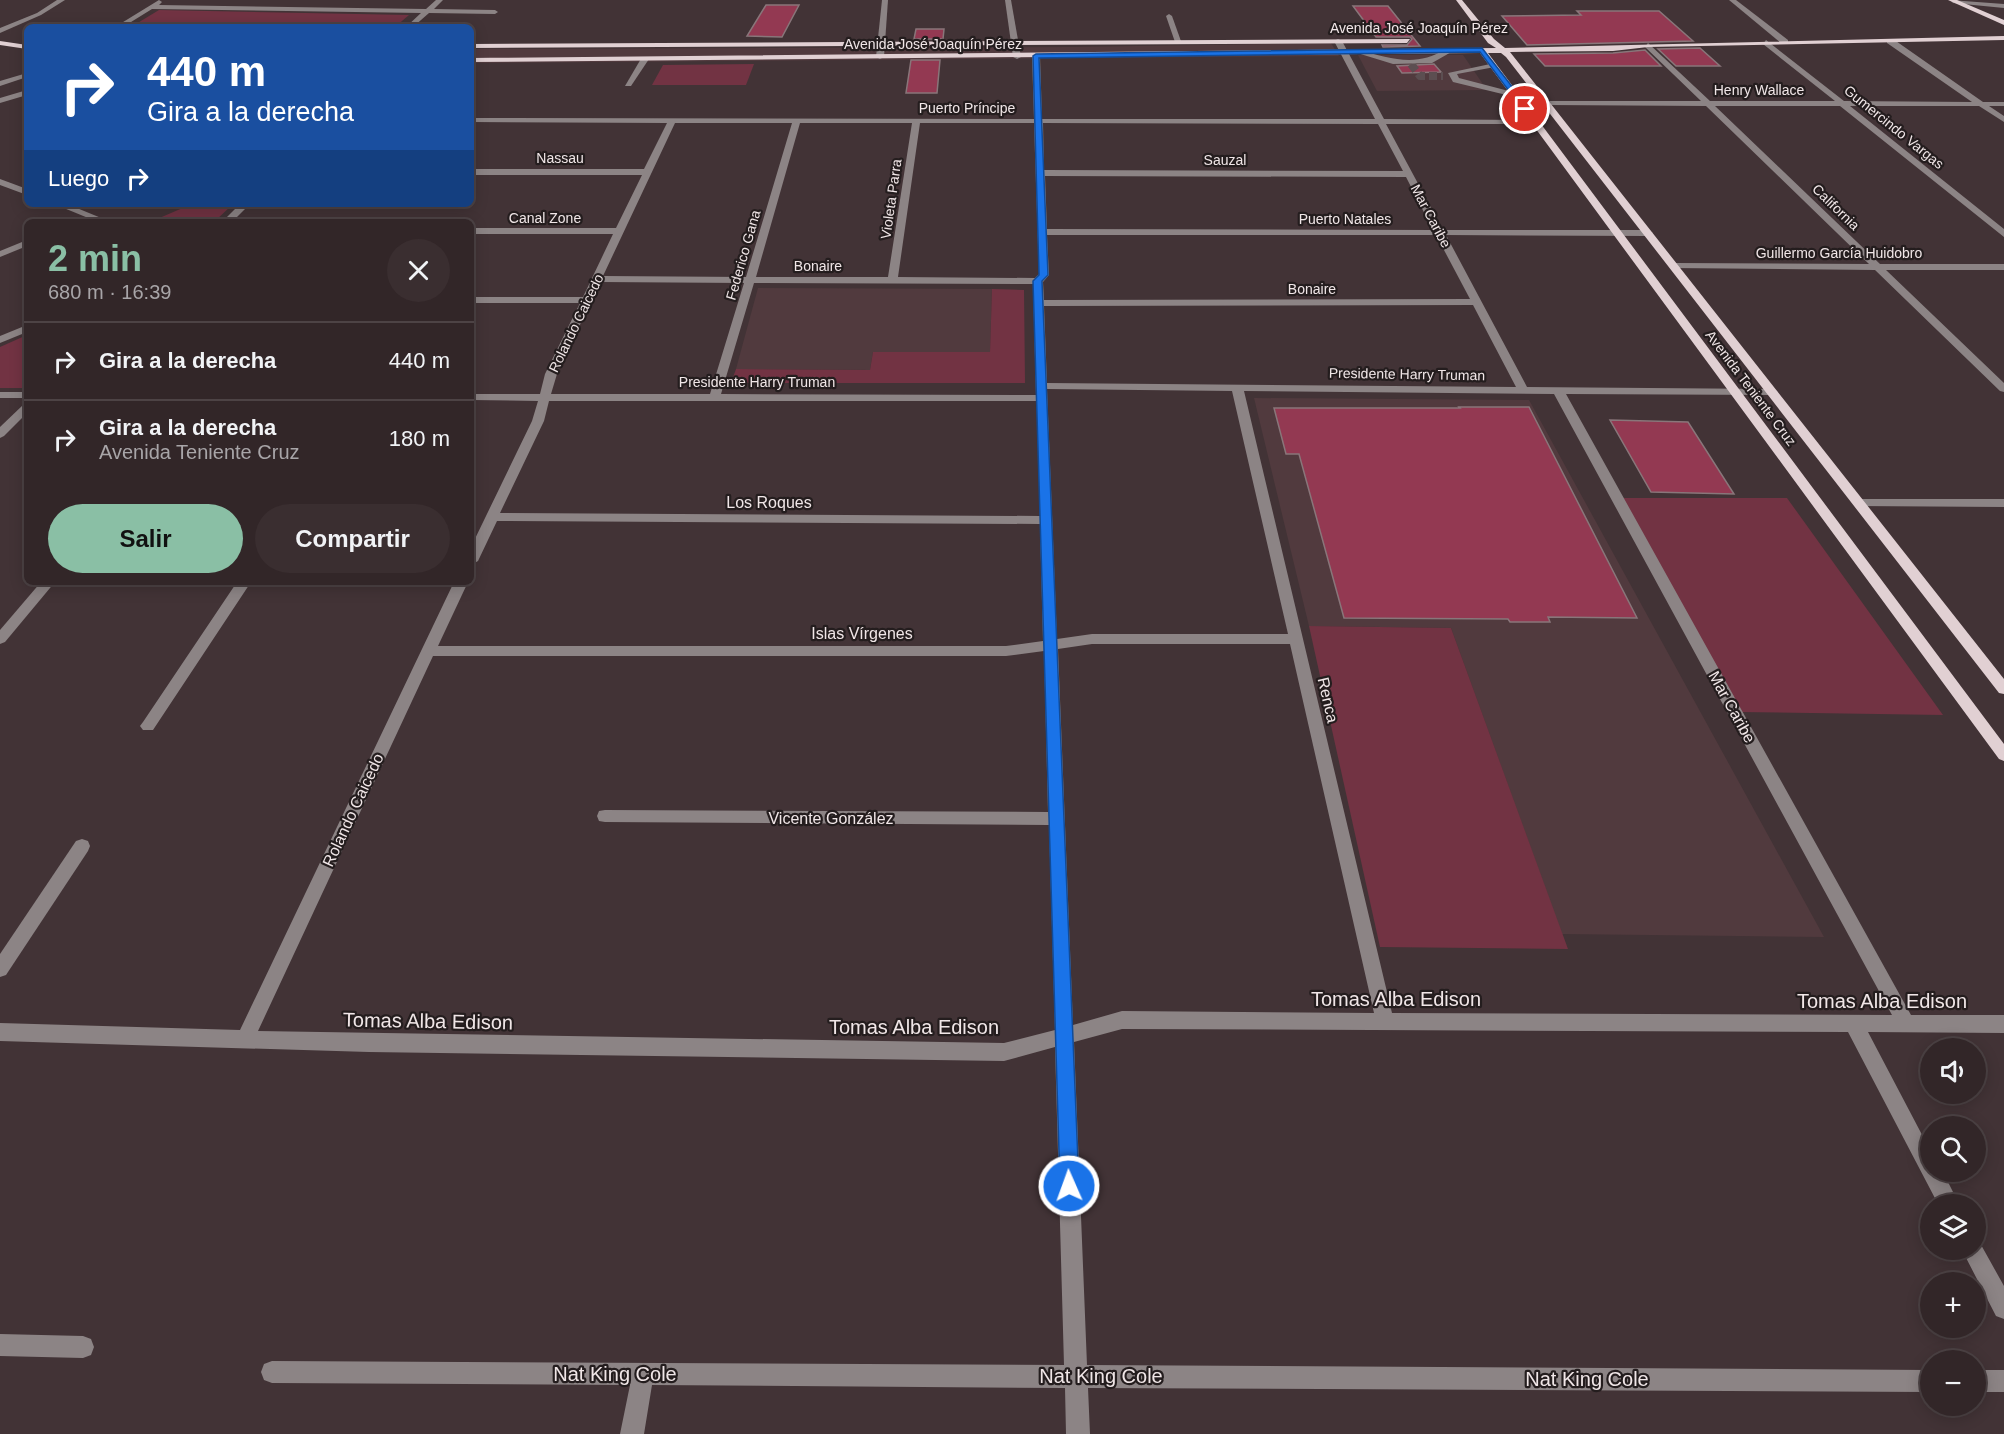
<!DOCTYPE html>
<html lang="es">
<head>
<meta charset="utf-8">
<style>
	body { margin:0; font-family:Helvetica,sans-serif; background:#3a2e30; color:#f1f3f6; height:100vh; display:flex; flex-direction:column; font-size:22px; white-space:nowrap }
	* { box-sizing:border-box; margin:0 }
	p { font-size:20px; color:#a8a5a8 }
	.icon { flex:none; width:33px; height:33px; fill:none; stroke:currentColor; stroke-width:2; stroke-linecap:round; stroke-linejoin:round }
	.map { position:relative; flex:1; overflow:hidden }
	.sheet { position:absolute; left:24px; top:219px; width:450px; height:366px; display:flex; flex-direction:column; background:#322628; border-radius:9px; box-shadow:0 3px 15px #0003,0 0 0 2px #4d4345 }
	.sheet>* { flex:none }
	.top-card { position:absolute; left:24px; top:24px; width:450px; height:183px; border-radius:9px; box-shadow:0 3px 15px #0003,0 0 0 2px #4d4345; background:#1a4fa0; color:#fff; overflow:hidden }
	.fabs { position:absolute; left:1920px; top:1038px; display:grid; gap:12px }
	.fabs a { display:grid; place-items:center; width:66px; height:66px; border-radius:50%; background:#322628; box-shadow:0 3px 15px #0003,0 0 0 2px #4d4345; font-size:30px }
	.pin { position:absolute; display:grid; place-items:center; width:51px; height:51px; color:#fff; margin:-26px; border:3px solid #fff; border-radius:50%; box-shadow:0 2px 6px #0007 }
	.me { position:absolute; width:66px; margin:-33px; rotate:358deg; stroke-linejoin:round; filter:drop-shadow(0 0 4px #0008) }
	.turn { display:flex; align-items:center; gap:21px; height:126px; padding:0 24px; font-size:27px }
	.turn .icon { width:78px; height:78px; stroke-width:2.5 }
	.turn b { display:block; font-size:42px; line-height:51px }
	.then { display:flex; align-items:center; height:57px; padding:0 24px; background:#0003; gap:12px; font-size:22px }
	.round { display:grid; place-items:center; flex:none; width:63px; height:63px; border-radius:32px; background:#3a2e30 }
	.headline { display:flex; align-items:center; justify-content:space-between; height:102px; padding:0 24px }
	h1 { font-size:36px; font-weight:700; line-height:45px; color:#8abfa5 }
	.button { display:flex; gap:12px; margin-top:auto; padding:12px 24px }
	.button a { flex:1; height:69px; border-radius:36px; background:#8abfa5; color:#111; font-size:24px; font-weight:700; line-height:69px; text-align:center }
	.button a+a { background:#3a2e30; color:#f1f3f6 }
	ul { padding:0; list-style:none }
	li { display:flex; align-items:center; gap:18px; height:78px; padding:0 24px; border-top:2px solid #4d4345 }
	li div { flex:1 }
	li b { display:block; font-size:22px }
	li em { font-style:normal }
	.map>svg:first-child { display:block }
	.built { fill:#513a3e }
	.green { fill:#723343 }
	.building { fill:#933952; stroke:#89767a; stroke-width:1.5 }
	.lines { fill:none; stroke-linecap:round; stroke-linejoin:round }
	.minor-tunnel { stroke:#5c4e51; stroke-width:8; stroke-dasharray:8 4; stroke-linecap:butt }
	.minor { fill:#8c8485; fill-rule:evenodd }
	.major { fill:#e1d0d3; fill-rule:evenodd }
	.route { fill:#1a73e8; stroke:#114b97; stroke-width:1.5 }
	.labels { text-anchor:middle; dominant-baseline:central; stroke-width:4.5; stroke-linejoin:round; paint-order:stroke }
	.far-street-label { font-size:14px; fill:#f0e6e7; stroke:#241d1e }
	.street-label { font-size:16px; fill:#f0e6e7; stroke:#241d1e }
	.near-street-label { font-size:20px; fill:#f0e6e7; stroke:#241d1e }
</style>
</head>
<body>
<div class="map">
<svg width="2004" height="1434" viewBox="0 0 2004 1434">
	<rect width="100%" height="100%" fill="#423336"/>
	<g class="built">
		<path d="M1331,43L1339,56L471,63V49L1069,47Z"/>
		<path d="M1358,55H1463L1487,90L1377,91Z"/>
		<path d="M758,288L992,289L990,352H873L870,370L736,369Z"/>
		<path d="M1254,398L1529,400L1824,937L1562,934L1451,628L1309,626Z"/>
	</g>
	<g class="green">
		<path d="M159,10L409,15L395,27H131Z"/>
		<path d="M754,64L746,85H652L663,65Z"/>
		<path d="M192,204H233L214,222H150Z"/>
		<path d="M992,289L1024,290L1025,383H731L736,369L870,370L873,352H990Z"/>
		<path d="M27,335V388H0V347Z"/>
		<path d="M1620,498H1787L1943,715L1738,712Z"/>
		<path d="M1309,626L1451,628L1568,949L1380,947Z"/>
	</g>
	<g class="building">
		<path d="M766,5H799L782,37L747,36Z"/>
		<path d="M1353,6H1388L1420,46L1383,47L1382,45H1407L1412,39L1410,37H1376Z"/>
		<path d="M1577,11H1659L1693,41L1527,45L1502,16L1581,15Z"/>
		<path d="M916,29H944L943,39H914Z"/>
		<path d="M1700,48L1720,66H1676L1658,49Z"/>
		<path d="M1645,50L1661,66H1545L1534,54L1613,53Z"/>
		<path d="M911,60H940L937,93H906Z"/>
		<path d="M1434,64L1441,72L1402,73L1397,66Z"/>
		<path d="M1459,407H1529L1637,618L1548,617L1550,622H1510L1508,619L1344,618L1299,454H1286L1274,408H1460Z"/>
		<path d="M1610,420L1688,422L1734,494L1651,492Z"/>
	</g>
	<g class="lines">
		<path class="minor-tunnel" d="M1411,64L1420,76H1443"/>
		<g class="minor">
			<path d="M57,0H65L41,15L0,33V28L37,13Z"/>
			<path d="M159,0L162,2L159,5L426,9L436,0H443L434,9L495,10L498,12L495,14L429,13L413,27H406L421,13L152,9L123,27H115Z"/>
			<path d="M882,0H888L884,57L880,59L876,57Z"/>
			<path d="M1005,0H1011L1021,57L1017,59L1013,57Z"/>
			<path d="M1729,0H1736L1788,40V44H1782Z"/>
			<path d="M1950,0L2004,4V8L1953,3Z"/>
			<path d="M1169,14L1172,16L1182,44L1175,42L1166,16Z"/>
			<path d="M1338,39L1342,41L1384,119L1535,120L1539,122L1535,124H1386L1443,230H1648L1653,233L1648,236L1446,235L1527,387L1772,389L1778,392L1772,395L1566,394L1911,1015H2004V1033L1868,1032L1930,1150V1172H1943L1959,1204H1938L1848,1032L1122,1029L1074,1042L1087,1365L1930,1370V1392L1088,1388L1090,1434H1066L1065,1388L652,1385L644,1434H620L630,1385L272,1383L264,1380L261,1372L264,1364L272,1361L1064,1365L1055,1047L1004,1061L369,1052L0,1041V1023L240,1030L454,582H468L438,646H1006L1043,641L1040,524L497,521L478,561L471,565V547L532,421L538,401L471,400V394H540L545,374L580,303H471V297H583L613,234H471V228H616L642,175H471V169H644L667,123L471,122V118L1034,119L1032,56L1036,54L1040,56L1042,119H1375L1334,41ZM675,123H792L746,277L603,276ZM800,123H912L888,277H756ZM920,123H1034L1039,274L1035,278L898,277ZM1043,123L1378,124L1403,171L1044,170ZM1045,176L1406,177L1433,230L1047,229ZM1047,235H1436L1470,299L1044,300L1043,282L1049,275ZM600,282L744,283L710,394H551L557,374ZM754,283L1033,284L1036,395L721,394ZM1473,305L1516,387L1047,383L1044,306ZM1047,389L1232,391L1288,634H1092L1057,639ZM1244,391L1554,394L1892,1015L1392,1013ZM549,401H1037L1040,516L500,513L544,421ZM1092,644H1290L1374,1013L1122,1011L1073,1025L1058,649ZM1044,651L1048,812L605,810L599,811L597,816L599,821L605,822L1049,825L1055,1030L1004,1043L258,1031L433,656H1006Z"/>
			<path d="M1887,39H1893L1983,102H2004V106H1989L2004,116V122L1979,106H1850L2004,229V237L1840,106H1715L1880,264H2004V270H1886L2004,383V392L2000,391L1875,270L1671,268V264L1674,263L1869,264L1706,106L1547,105L1453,82L1448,73L1495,63V67L1457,74L1459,78L1547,101H1701L1645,47L1648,43L1710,101H1835L1763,44L1766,40L1844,101L1972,102L1887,43Z"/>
			<path d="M1446,49L1453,51L1432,63L1393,64L1354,52L1358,50C1391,58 1415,68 1446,49Z"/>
			<path d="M642,57L649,59L631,86H625Z"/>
			<path d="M27,73V77L0,86V81Z"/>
			<path d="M27,90V95L0,103V98Z"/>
			<path d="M0,179L27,189V195L0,185Z"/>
			<path d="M54,204H67L111,222H98Z"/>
			<path d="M240,204H250L232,222H222Z"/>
			<path d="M27,240V246L0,257V251Z"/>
			<path d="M27,325V332L0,343V336Z"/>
			<rect x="0" y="392" width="27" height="6"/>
			<path d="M27,404V413L4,436L0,438V427L23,405Z"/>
			<path d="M1859,499H2004V507L1855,506L1853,503Z"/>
			<path d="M41,582H55L5,642L0,644V630Z"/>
			<path d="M237,582H251L153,730H143L140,726L143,722Z"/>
			<path d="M82,839L88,841L90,846L88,851L6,975L0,977V954L76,841Z"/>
			<path d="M1976,1240L1980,1243L2004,1286V1319L1996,1316L1962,1250H1976Z"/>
			<path d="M0,1334L83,1336L91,1339L94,1347L91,1355L83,1358L0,1356Z"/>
			<rect x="1976" y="1370" width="28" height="22"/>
		</g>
		<g class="major">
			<path d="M1456,0H1462L1494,39L1505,48L2004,36V40L1648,47L1613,51L1510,52L2004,679V694L1999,693L1506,57L1501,53H1488L2004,744V761L1999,759L1480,53L471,62V58L1496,48L1488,43Z"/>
			<path d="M1948,0H1957L2004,20V25Z"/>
			<path d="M1410,39L1407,43L471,48V44Z"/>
			<path d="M0,41L27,45V49L0,45Z"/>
		</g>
	</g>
	<path class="route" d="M1482,48L1528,107V110H1523L1480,52L1039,58L1048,275L1042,281L1079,1186L1076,1192L1069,1195L1063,1192L1060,1186L1033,281L1039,275L1033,56L1036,54Z"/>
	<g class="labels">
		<g class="far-street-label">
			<text x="1419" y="28">Avenida José Joaquín Pérez</text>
			<text x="933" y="44">Avenida José Joaquín Pérez</text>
			<text x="1759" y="90">Henry Wallace</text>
			<text x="967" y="108">Puerto Príncipe</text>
			<text transform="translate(1894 127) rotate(39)">Gumercindo Vargas</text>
			<text x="560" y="158">Nassau</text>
			<text x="1225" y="160">Sauzal</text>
			<text transform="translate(891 199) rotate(-82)">Violeta Parra</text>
			<text transform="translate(1836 207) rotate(44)">California</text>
			<text transform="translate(1431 216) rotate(62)">Mar Caribe</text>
			<text x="545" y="218">Canal Zone</text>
			<text x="1345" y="219">Puerto Natales</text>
			<text x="1839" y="253">Guillermo García Huidobro</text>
			<text transform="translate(743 255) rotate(-74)">Federico Gana</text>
			<text x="818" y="266">Bonaire</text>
			<text x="1312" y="289">Bonaire</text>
			<text transform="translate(576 323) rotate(-64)">Rolando Caicedo</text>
			<text transform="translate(1407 374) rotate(1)">Presidente Harry Truman</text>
			<text x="757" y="382">Presidente Harry Truman</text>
			<text transform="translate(1751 388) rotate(53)">Avenida Teniente Cruz</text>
		</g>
		<g class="street-label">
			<text x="769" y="502">Los Roques</text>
			<text x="862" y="633">Islas Vírgenes</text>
			<text transform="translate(1328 700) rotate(77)">Renca</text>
			<text transform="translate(1732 707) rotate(61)">Mar Caribe</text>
			<text transform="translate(353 810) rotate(-65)">Rolando Caicedo</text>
			<text x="831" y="818">Vicente González</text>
		</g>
		<g class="near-street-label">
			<text x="1396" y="999">Tomas Alba Edison</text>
			<text x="1882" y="1001">Tomas Alba Edison</text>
			<text transform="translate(428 1021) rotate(1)">Tomas Alba Edison</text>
			<text x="914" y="1027">Tomas Alba Edison</text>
			<text x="615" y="1374">Nat King Cole</text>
			<text x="1101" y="1376">Nat King Cole</text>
			<text x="1587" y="1379">Nat King Cole</text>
		</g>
	</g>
</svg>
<div class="fabs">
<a><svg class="icon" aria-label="sound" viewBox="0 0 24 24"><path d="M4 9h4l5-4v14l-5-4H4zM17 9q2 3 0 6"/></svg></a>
<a><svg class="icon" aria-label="search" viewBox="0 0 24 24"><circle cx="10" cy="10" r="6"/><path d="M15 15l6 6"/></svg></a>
<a><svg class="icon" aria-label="layers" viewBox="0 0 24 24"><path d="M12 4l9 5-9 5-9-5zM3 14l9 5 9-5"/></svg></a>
<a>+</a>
<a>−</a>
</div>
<div class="pin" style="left:1525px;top:109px;background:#d93025"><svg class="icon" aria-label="arrive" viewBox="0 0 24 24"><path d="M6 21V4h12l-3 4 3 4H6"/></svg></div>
<svg class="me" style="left:1069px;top:1186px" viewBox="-20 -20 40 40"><circle r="17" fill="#1a73e8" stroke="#fff" stroke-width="3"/><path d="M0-11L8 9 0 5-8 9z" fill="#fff"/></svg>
<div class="top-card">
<div class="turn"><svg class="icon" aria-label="right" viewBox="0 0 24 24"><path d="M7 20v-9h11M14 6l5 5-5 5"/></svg><div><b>440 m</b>Gira a la derecha</div></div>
<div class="then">Luego<svg class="icon" aria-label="right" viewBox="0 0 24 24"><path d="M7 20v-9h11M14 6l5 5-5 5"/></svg></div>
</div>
<section class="sheet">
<div class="headline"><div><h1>2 min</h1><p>680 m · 16:39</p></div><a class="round"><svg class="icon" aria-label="close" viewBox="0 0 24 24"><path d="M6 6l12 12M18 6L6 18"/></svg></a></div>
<ul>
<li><svg class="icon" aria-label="right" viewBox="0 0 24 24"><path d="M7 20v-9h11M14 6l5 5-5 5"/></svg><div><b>Gira a la derecha</b></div><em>440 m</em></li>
<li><svg class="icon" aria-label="right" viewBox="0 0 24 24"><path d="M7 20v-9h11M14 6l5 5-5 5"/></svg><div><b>Gira a la derecha</b><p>Avenida Teniente Cruz</p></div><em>180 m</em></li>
</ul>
<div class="button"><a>Salir</a><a>Compartir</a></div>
</section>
</div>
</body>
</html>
